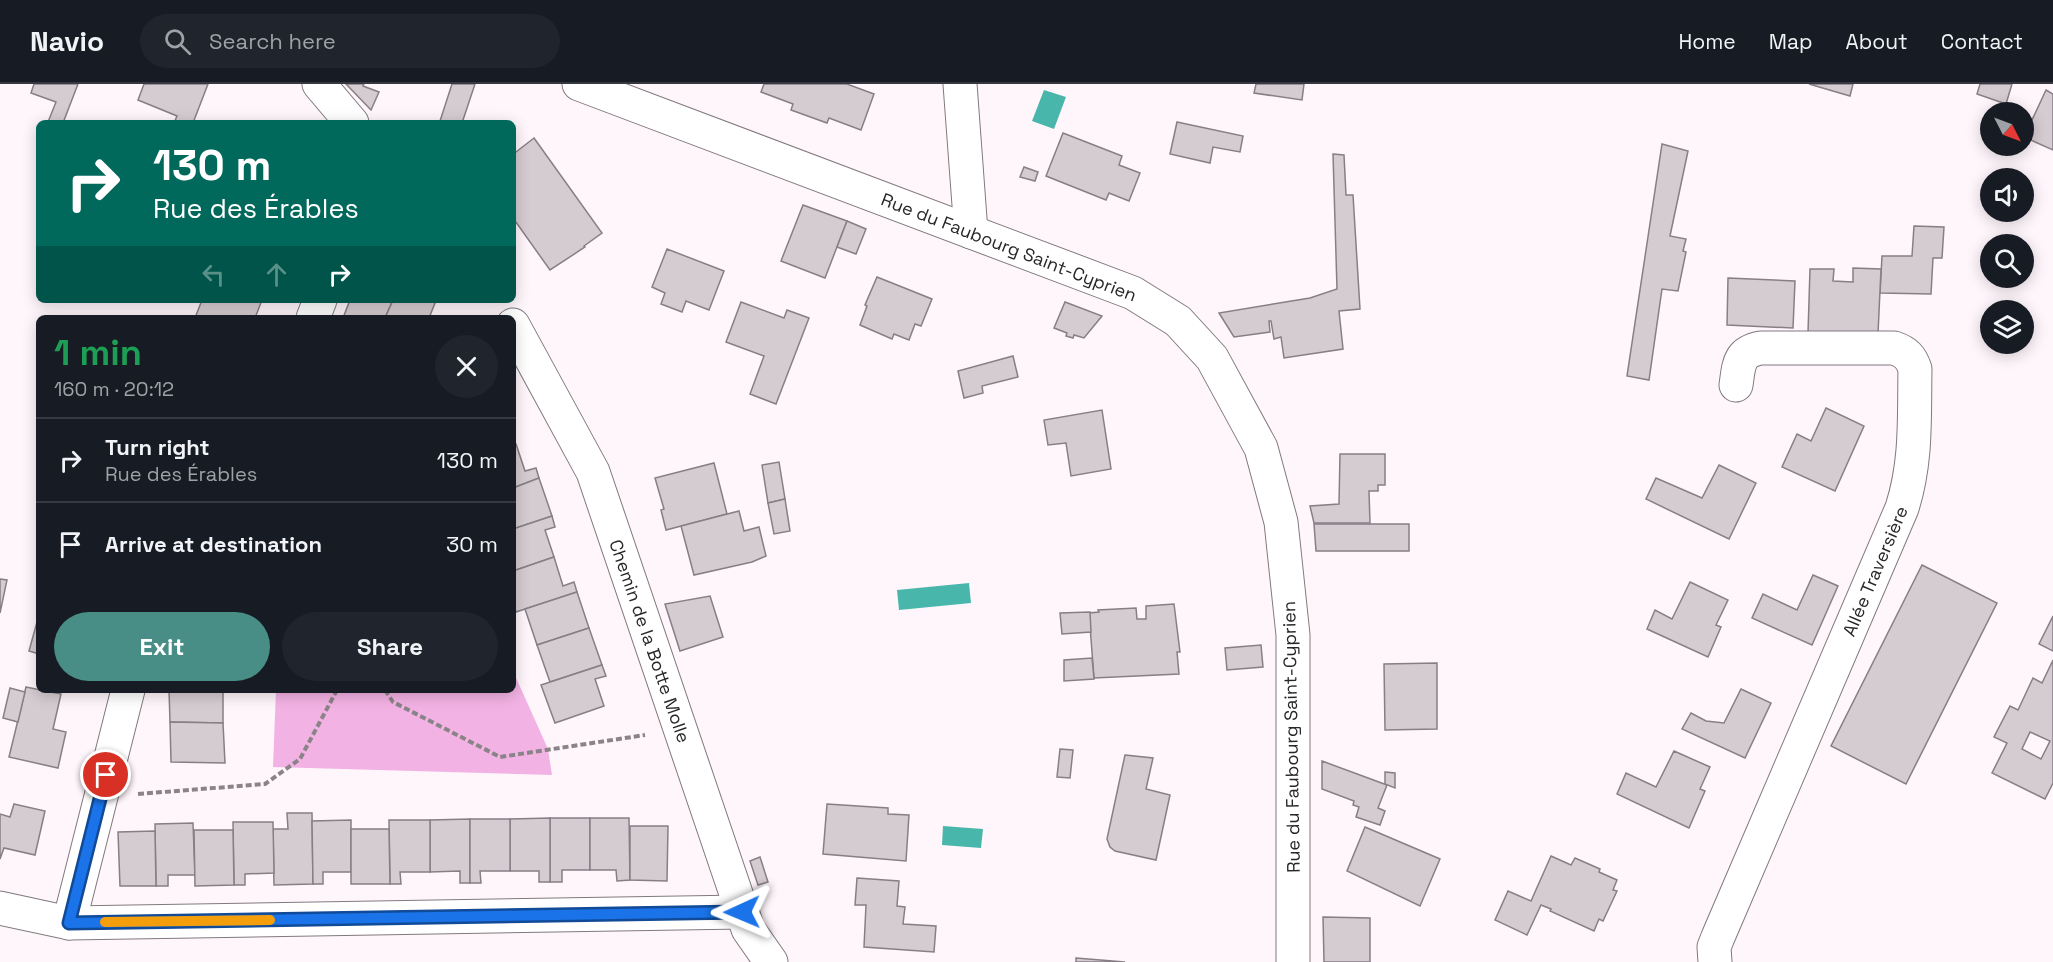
<!DOCTYPE html>
<html lang="en">
<head>
<meta charset="utf-8">
<style>
	body { margin:0; font-family:"Space Grotesk",sans-serif; background:#20242c; color:#f1f3f6; height:100vh; display:flex; flex-direction:column; font-size:22px; white-space:nowrap }
	* { box-sizing:border-box; margin:0 }
	p { font-size:20px; color:#9ea1a6 }
	.icon { flex:none; width:33px; height:33px; fill:none; stroke:currentColor; stroke-width:2; stroke-linecap:round; stroke-linejoin:round }
	.map { position:relative; flex:1; overflow:hidden }
	.panel { position:absolute; left:36px; top:231px; width:480px; height:378px; display:flex; flex-direction:column; background:#171b24; border-radius:9px; box-shadow:0 3px 15px #0003 }
	.panel>* { flex:none }
	.banner { position:absolute; left:36px; top:36px; width:480px; height:183px; border-radius:9px; box-shadow:0 3px 15px #0003; background:#00695c; color:#fff; overflow:hidden }
	.needle { width:39px; rotate:132deg }
	.tools { position:absolute; left:1980px; top:18px; display:grid; gap:12px }
	.tools a { display:grid; place-items:center; width:54px; height:54px; border-radius:50%; background:#171b24; box-shadow:0 3px 15px #0003; font-size:30px }
	.pin { position:absolute; display:grid; place-items:center; width:51px; height:51px; color:#fff; margin:-26px; border:3px solid #fff; border-radius:50%; box-shadow:0 2px 6px #0007 }
	.me { position:absolute; width:66px; margin:-33px; rotate:269deg; stroke-linejoin:round; filter:drop-shadow(0 0 4px #0008) }
	.turn { display:flex; align-items:center; gap:21px; height:126px; padding:0 18px; font-size:27px }
	.turn .icon { width:78px; height:78px; stroke-width:2.5 }
	.turn b { display:block; font-size:42px; line-height:51px }
	.lanes { display:flex; align-items:center; height:57px; padding:0 18px; background:#0003; justify-content:center; gap:30px; direction:ltr }
	.lanes .off { opacity:.35 }
	.round { display:grid; place-items:center; flex:none; width:63px; height:63px; border-radius:32px; background:#20242c }
	.headline { display:flex; align-items:center; justify-content:space-between; height:102px; padding:0 18px }
	h1 { font-size:36px; font-weight:800; line-height:45px; color:#1e9e55 }
	.cta { display:flex; gap:12px; margin-top:auto; padding:12px 18px }
	.cta a { flex:1; height:69px; border-radius:36px; background:#488e87; color:#fff; font-size:24px; font-weight:800; line-height:69px; text-align:center }
	.cta a+a { background:#20242c; color:#f1f3f6 }
	ul { padding:0; list-style:none }
	li { display:flex; align-items:center; gap:18px; height:84px; padding:0 18px; border-top:2px solid #363941 }
	li div { flex:1 }
	li b { display:block; font-size:22px }
	li em { font-style:normal }
	header { display:flex; align-items:center; gap:36px; box-sizing:border-box; height:84px; padding:0 30px; background:#171b24; border-bottom:2px solid #363941 }
	header strong { font-size:28px }
	nav { display:flex; gap:33px; margin-inline-start:auto; font-size:21px }
	.search { width:420px; height:54px; background:#20242c; display:flex; align-items:center; gap:15px; box-sizing:border-box; padding:0 21px; border-radius:33px; color:#9ea1a6; font-size:22px }
	.map>svg:first-child { display:block }
	.green { fill:#f3b2e4 }
	.water { fill:#49b6ac }
	.building { fill:#d5ccd2; stroke:#877f85; stroke-width:1.5; fill-rule:evenodd }
	.lines { fill:none; stroke-linecap:round; stroke-linejoin:round }
	.minor-casing { stroke:#80797e; stroke-width:35 }
	.path { stroke:#8a8488; stroke-width:4; stroke-dasharray:6 3; stroke-linecap:butt }
	.minor { stroke:#fff; stroke-width:33 }
	.route-casing { stroke:#114b97; stroke-width:15 }
	.route { stroke:#1a73e8; stroke-width:10 }
	.slow { stroke:#f59e0b; stroke-width:10 }
	.labels { text-anchor:middle; dominant-baseline:central; stroke-width:4.5; stroke-linejoin:round; paint-order:stroke }
	.street-label { font-size:18px; fill:#292629; stroke:#fff }
</style>
</head>
<body>
<header>
<strong>Navio</strong>
<div class="search"><svg class="icon" aria-label="search" viewBox="0 0 24 24"><circle cx="10" cy="10" r="6"/><path d="M15 15l6 6"/></svg>Search here</div>
<nav><a>Home</a><a>Map</a><a>About</a><a>Contact</a></nav>
</header>
<div class="map">
<svg width="2053" height="878" viewBox="0 0 2053 878">
	<rect width="100%" height="100%" fill="#fff6fc"/>
	<path class="green" d="M513,587L548,665L552,691L273,683L276,606H513Z"/>
	<g class="water">
		<path d="M1044,6L1066,13L1054,45L1032,37Z"/>
		<path d="M969,499L971,519L899,526L897,506Z"/>
		<path d="M943,742L983,745L981,764L942,761Z"/>
	</g>
	<g class="building">
		<path d="M34,0H78L63,39L48,38L56,18L31,9Z"/>
		<path d="M144,0H208L193,39H174L177,32L138,16Z"/>
		<path d="M346,0H364L363,2L379,8L371,26Z"/>
		<path d="M452,0H475L462,39H446L440,37Z"/>
		<path d="M764,0H847L874,10L861,46L829,34L827,39L791,26L793,20L761,8Z"/>
		<path d="M1256,0H1304L1302,16L1254,9Z"/>
		<path d="M1809,0H1853L1850,12Z"/>
		<path d="M1980,0H2012L2006,20L1977,10Z"/>
		<path d="M2046,6L2053,10V66L2024,53Z"/>
		<path d="M1177,38L1243,52L1240,68L1213,63L1210,79L1170,70Z"/>
		<path d="M1063,49L1122,72L1119,81L1140,89L1129,117L1109,109L1106,116L1046,92Z"/>
		<path d="M534,54L602,149L584,162L585,163L550,186L513,134V67L516,68Z"/>
		<path d="M1662,60L1688,67L1670,152L1686,155L1683,167L1686,168L1678,207L1662,205L1649,296L1627,292Z"/>
		<path d="M1333,70L1344,71L1346,111H1353L1360,225L1339,227L1343,265L1284,274L1281,253L1274,255L1271,237H1269L1270,248L1234,253L1219,229L1310,214L1337,205Z"/>
		<path d="M1024,83L1038,88L1035,97L1020,93Z"/>
		<path d="M803,121L847,137L825,194L781,177Z"/>
		<path d="M847,137L866,145L856,170L837,163Z"/>
		<path d="M1914,142L1944,143L1942,174H1933L1931,210L1880,209L1882,172H1912Z"/>
		<path d="M667,165L724,187L709,226L686,217L682,228L661,220L665,209L652,203Z"/>
		<path d="M1853,184L1881,185L1878,250L1808,249L1810,185H1834L1833,197L1853,198Z"/>
		<path d="M877,193L932,215L921,242L915,240L909,256L894,250L892,255L860,241L867,222L865,221Z"/>
		<path d="M1728,194L1795,197L1793,244L1727,241Z"/>
		<path d="M202,216H262L255,234H195Z"/>
		<path d="M350,216H393L385,234H343Z"/>
		<path d="M393,216H429L435,219L429,234H385Z"/>
		<path d="M741,218L784,234L787,226L809,234L776,320L750,310L764,272L726,258Z"/>
		<path d="M1065,218L1102,232L1084,254L1074,251L1073,254L1066,252L1067,249L1054,244Z"/>
		<path d="M1013,272L1018,293L982,302L983,309L964,314L958,287Z"/>
		<path d="M1826,324L1864,342L1835,407L1782,383L1797,350L1811,357Z"/>
		<path d="M1102,326L1111,385L1071,392L1066,359L1048,361L1044,336Z"/>
		<path d="M516,360L525,387L536,384L539,394L513,404V361Z"/>
		<path d="M1340,370H1385V401H1378V407H1369L1370,439H1314L1310,422L1339,420Z"/>
		<path d="M779,378L785,415L768,419L762,381Z"/>
		<path d="M714,379L727,430L666,446L661,426L664,425L655,394Z"/>
		<path d="M1719,381L1756,399L1729,455L1646,415L1656,394L1702,414Z"/>
		<path d="M539,394L552,432L513,445V404Z"/>
		<path d="M785,415L790,447L774,450L768,419Z"/>
		<path d="M739,427L744,447L759,443L766,472L752,478L694,491L681,442Z"/>
		<path d="M552,432L555,443L545,446L554,473L513,487V445Z"/>
		<path d="M1314,440H1409V467H1316Z"/>
		<path d="M554,473L563,502L574,498L577,508L516,528L513,519V487Z"/>
		<path d="M1922,481L1997,519L1906,700L1831,662Z"/>
		<path d="M1813,491L1838,502L1812,561L1752,534L1763,510L1797,526Z"/>
		<path d="M0,495L7,496L0,529Z"/>
		<path d="M1690,498L1728,516L1716,541L1721,543L1708,573L1647,545L1655,526L1672,535Z"/>
		<path d="M577,508L589,544L537,561L525,525Z"/>
		<path d="M710,512L723,553L680,567L665,520Z"/>
		<path d="M1174,520L1180,568H1177L1179,590L1094,594L1089,529L1099,528L1098,526L1136,524L1137,535H1146V522Z"/>
		<path d="M1090,528L1091,548L1062,550L1060,529Z"/>
		<path d="M2053,532V567L2039,560Z"/>
		<path d="M37,538H39V570L29,567Z"/>
		<path d="M589,544L602,581L550,598L537,561Z"/>
		<path d="M1261,561L1263,583L1227,586L1225,564Z"/>
		<path d="M1092,574L1094,595L1064,597V576Z"/>
		<path d="M2053,576V699L2045,715L1992,689L2007,659L1994,653L2010,622L2018,626L2033,594L2042,599ZM2030,648L2050,657L2041,675L2022,665Z"/>
		<path d="M1437,579V645L1385,646L1384,580Z"/>
		<path d="M602,581L606,592L595,595L604,622L555,639L541,601Z"/>
		<path d="M26,603L61,610L53,645L66,648L58,684L9,673Z"/>
		<path d="M10,604L25,608L18,638L3,634Z"/>
		<path d="M1741,605L1771,619L1745,674L1682,645L1691,629L1706,637L1724,639Z"/>
		<path d="M169,606H223V639L170,638Z"/>
		<path d="M170,638L223,639L225,679L171,678Z"/>
		<path d="M1060,665L1073,666L1070,694L1057,693Z"/>
		<path d="M1674,667L1710,683L1700,705L1705,707L1689,744L1617,710L1626,689L1656,703Z"/>
		<path d="M1125,671L1153,674L1146,705L1170,711L1156,776L1115,767L1110,763L1107,755Z"/>
		<path d="M1322,677L1387,701L1378,724L1385,727L1380,741L1356,733L1359,723L1353,721L1354,717L1322,705Z"/>
		<path d="M1385,688L1395,689V704L1385,700Z"/>
		<path d="M14,720L45,727L35,771L4,764L0,775V730L10,733Z"/>
		<path d="M827,720L888,724V730L909,731L906,777L823,770Z"/>
		<path d="M287,729H312L313,800L274,801L273,745H288Z"/>
		<path d="M550,734H590V786H562V798H550Z"/>
		<path d="M550,734V798H539V787H510V735Z"/>
		<path d="M590,734H629L630,796L617,797L616,786H590Z"/>
		<path d="M470,735V799H460V787L430,788V736Z"/>
		<path d="M470,735H510V787H480L481,799H470Z"/>
		<path d="M351,736V788H323V800H313L312,737Z"/>
		<path d="M389,736H430V788H400L401,800H390Z"/>
		<path d="M233,738H273L274,789L245,790V801H234Z"/>
		<path d="M193,739L195,791H168V802H156L155,740Z"/>
		<path d="M630,742H668L667,797L630,796Z"/>
		<path d="M1365,743L1440,775L1420,822L1347,787Z"/>
		<path d="M351,745H389L390,800H351Z"/>
		<path d="M194,746H233L234,801L195,802Z"/>
		<path d="M155,747L156,802H120L118,748Z"/>
		<path d="M1551,772L1571,781L1575,774L1600,785L1599,788L1617,796L1613,806L1617,807L1603,837L1599,835L1594,847L1550,827L1551,825L1541,821L1527,851L1495,836L1508,807L1531,817Z"/>
		<path d="M760,773L768,798L758,801L750,777Z"/>
		<path d="M857,794L899,797L897,822L905,823L903,840L936,842L934,868L864,863L866,821H855Z"/>
		<path d="M1323,833L1370,834V878H1324Z"/>
		<path d="M1076,874L1125,878H1076Z"/>
	</g>
	<g class="lines">
		<defs>
			<g id="minor">
				<path d="M319,0L352,39"/>
				<path d="M579,0L1133,209L1178,237L1212,274L1261,364L1281,438L1293,551V878"/>
				<path d="M960,0L971,148"/>
				<path d="M313,234L320,216"/>
				<path d="M513,241L593,388L748,845L771,878"/>
				<path d="M0,824L69,839L742,828"/>
				<path d="M69,839L128,606"/>
				<path d="M1715,878L1714,863L1718,853L1902,424C1917,377 1914,333 1915,285C1911,273 1906,268 1894,264H1761C1738,268 1739,281 1736,301"/>
			</g>
		</defs>
		<use href="#minor" class="minor-casing"/>
		<g class="path">
			<path d="M385,606L393,618L500,673L645,651"/>
			<path d="M138,710L265,700L300,675L337,606"/>
		</g>
		<use href="#minor" class="minor"/>
	</g>
	<g class="lines">
		<defs>
			<path id="route" d="M106,691L69,839L742,828"/>
		</defs>
		<use href="#route" class="route-casing"/>
		<use href="#route" class="route"/>
		<path class="slow" d="M105,838L270,836"/>
	</g>
	<g class="labels">
		<g class="street-label">
			<text transform="translate(1009 163) rotate(21)">Rue du Faubourg Saint-Cyprien</text>
			<text transform="translate(1875 487) rotate(-67)">Allée Traversière</text>
			<text transform="translate(650 557) rotate(71)">Chemin de la Botte Molle</text>
			<text transform="translate(1291 653) rotate(-91)">Rue du Faubourg Saint-Cyprien</text>
		</g>
	</g>
</svg>
<div class="tools">
<a><svg class="needle" viewBox="-14 -14 28 28"><path d="M0-13l5 13h-10z" fill="#e53935"/><path d="M0 13l5-13h-10z" fill="#9ea1a6"/></svg></a>
<a><svg class="icon" aria-label="sound" viewBox="0 0 24 24"><path d="M4 9h4l5-4v14l-5-4H4zM17 9q2 3 0 6"/></svg></a>
<a><svg class="icon" aria-label="search" viewBox="0 0 24 24"><circle cx="10" cy="10" r="6"/><path d="M15 15l6 6"/></svg></a>
<a><svg class="icon" aria-label="layers" viewBox="0 0 24 24"><path d="M12 4l9 5-9 5-9-5zM3 14l9 5 9-5"/></svg></a>
</div>
<div class="pin" style="left:106px;top:691px;background:#d93025"><svg class="icon" aria-label="arrive" viewBox="0 0 24 24"><path d="M6 21V4h12l-3 4 3 4H6"/></svg></div>
<svg class="me" style="left:742px;top:828px" viewBox="-20 -20 40 40"><path d="M0-17L14 15 0 8-14 15z" fill="#1a73e8" stroke="#fff" stroke-width="4"/></svg>
<div class="banner">
<div class="turn"><svg class="icon" aria-label="right" viewBox="0 0 24 24"><path d="M7 20v-9h11M14 6l5 5-5 5"/></svg><div><b>130 m</b>Rue des Érables</div></div>
<div class="lanes"><svg class="icon off" aria-label="left" viewBox="0 0 24 24"><path d="M17 20v-9H6M10 6l-5 5 5 5"/></svg><svg class="icon off" aria-label="ahead" viewBox="0 0 24 24"><path d="M12 20V5M6 11l6-6 6 6"/></svg><svg class="icon" aria-label="right" viewBox="0 0 24 24"><path d="M7 20v-9h11M14 6l5 5-5 5"/></svg></div>
</div>
<section class="panel">
<div class="headline"><div><h1>1 min</h1><p>160 m · 20:12</p></div><a class="round"><svg class="icon" aria-label="close" viewBox="0 0 24 24"><path d="M6 6l12 12M18 6L6 18"/></svg></a></div>
<ul>
<li><svg class="icon" aria-label="right" viewBox="0 0 24 24"><path d="M7 20v-9h11M14 6l5 5-5 5"/></svg><div><b>Turn right</b><p>Rue des Érables</p></div><em>130 m</em></li>
<li><svg class="icon" aria-label="arrive" viewBox="0 0 24 24"><path d="M6 21V4h12l-3 4 3 4H6"/></svg><div><b>Arrive at destination</b></div><em>30 m</em></li>
</ul>
<div class="cta"><a>Exit</a><a>Share</a></div>
</section>
</div>
</body>
</html>
